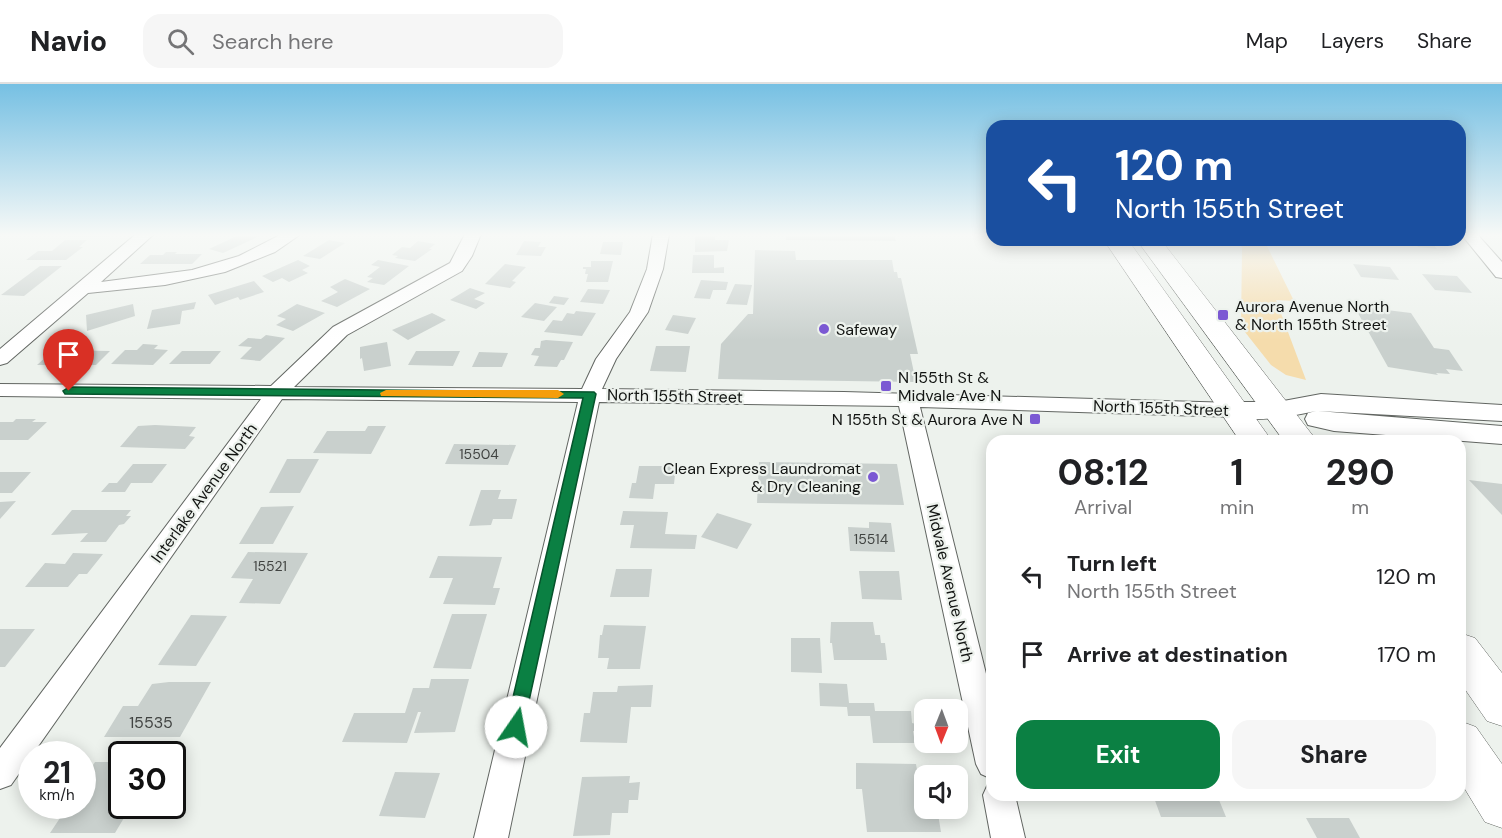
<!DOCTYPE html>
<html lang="en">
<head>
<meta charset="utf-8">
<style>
	body { margin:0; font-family:"DM Sans",sans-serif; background:#f6f6f6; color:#202124; height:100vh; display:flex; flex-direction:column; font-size:22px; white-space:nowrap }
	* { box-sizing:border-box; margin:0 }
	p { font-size:20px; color:#757577 }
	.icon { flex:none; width:33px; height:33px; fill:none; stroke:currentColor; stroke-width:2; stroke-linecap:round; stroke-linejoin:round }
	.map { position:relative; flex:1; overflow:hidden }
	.details { position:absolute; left:986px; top:351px; width:480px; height:366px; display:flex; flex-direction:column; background:#fff; border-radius:18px; box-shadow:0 3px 15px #0003 }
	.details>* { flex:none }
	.banner { position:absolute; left:986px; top:36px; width:480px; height:126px; border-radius:18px; box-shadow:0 3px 15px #0003; background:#1a4fa0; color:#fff; overflow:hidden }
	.needle { width:39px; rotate:181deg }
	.fabs { position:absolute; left:914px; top:615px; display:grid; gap:12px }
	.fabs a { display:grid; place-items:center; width:54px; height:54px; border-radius:12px; background:#fff; box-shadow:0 3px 15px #0003; font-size:30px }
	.speed { position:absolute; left:18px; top:657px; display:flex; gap:12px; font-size:30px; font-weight:700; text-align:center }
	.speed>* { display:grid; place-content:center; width:78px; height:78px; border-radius:50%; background:#fff; box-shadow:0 3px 15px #0003; line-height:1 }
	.speed small { font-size:15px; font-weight:400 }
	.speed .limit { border:3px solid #111; border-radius:9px; background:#fff; color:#111 }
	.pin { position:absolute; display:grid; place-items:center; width:51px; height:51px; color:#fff; margin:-62px -26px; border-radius:50% 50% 50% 0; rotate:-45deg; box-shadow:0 0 6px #0007 }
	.pin .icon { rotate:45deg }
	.me { position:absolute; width:66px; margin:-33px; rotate:12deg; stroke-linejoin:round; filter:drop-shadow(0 0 4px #0008) }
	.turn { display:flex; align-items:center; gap:21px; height:126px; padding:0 30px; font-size:27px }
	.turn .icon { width:78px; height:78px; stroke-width:2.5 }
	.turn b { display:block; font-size:42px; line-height:51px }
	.eta { display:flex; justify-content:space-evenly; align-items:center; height:102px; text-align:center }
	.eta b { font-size:36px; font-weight:700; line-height:42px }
	.button { display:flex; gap:12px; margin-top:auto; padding:12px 30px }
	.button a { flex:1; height:69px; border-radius:18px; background:#0b8043; color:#fff; font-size:24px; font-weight:700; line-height:69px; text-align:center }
	.button a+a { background:#f6f6f6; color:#202124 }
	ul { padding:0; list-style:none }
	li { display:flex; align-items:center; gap:18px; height:78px; padding:0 30px }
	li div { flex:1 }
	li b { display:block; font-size:22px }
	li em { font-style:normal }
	header { display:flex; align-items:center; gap:36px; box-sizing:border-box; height:84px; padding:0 30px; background:#fff; border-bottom:2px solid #e0e0e0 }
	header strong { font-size:28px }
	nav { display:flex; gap:33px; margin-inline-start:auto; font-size:21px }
	.search { width:420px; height:54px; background:#f6f6f6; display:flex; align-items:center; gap:15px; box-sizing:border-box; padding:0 21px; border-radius:18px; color:#757577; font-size:22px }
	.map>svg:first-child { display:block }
	.green { fill:#f5dcac }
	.building { fill:#c9d0cd }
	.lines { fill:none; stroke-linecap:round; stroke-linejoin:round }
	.minor-casing { stroke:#626662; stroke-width:2 }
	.major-casing { stroke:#626662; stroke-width:2 }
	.highway-casing { stroke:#626662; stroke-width:1 }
	.minor { fill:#fff; fill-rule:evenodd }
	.major { fill:#fff; fill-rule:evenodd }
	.highway { fill:#fff; fill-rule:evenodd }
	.route { fill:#0b8043; stroke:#07532c; stroke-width:1.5 }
	.slow { fill:#f59e0b }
	.poi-dot { fill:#7b59d3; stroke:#edf2ed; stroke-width:2 }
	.labels { text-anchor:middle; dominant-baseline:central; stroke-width:4.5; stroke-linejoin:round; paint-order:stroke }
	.number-label { font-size:14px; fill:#404341 }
	.poi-label { font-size:16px; fill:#121412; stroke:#edf2ed; text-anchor:start }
	.street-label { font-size:16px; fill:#121412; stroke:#edf2ed }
	.near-number-label { font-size:16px; fill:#404341 }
</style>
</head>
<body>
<header>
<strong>Navio</strong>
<div class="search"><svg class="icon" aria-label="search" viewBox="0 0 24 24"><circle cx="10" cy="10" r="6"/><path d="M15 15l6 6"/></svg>Search here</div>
<nav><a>Map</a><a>Layers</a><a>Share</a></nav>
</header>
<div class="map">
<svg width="1502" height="754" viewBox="0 0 1502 754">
	<rect width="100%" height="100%" fill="#edf2ed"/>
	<path class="green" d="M1238,156H1264L1294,217L1276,216L1306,296L1286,291L1271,281L1241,243L1242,164Z"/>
	<g class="building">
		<path d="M73,150H110L106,153H69Z"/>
		<path d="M241,150H264L223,169L209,165Z"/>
		<path d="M695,150H715V156H729L727,167L695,168Z"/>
		<path d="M786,150H894L896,157L786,156Z"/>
		<path d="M65,156H87L79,163H83L66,176H26L38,167H52Z"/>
		<path d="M329,156L345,159L320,175L303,172Z"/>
		<path d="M1413,156H1430L1437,165L1418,163Z"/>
		<path d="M418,157L435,160L429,165H432L415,177L395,174L398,172L392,171L402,163L410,164Z"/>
		<path d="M524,157L541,158L538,163H546L541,172L516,171Z"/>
		<path d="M603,158H623L621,171L600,170Z"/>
		<path d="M755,166L795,167L796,176H892L894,188H897L898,194H901L918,270H910L916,298L718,295L721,260L748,230H753Z"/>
		<path d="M166,168H177L175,170H202L192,180H140L150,171H163Z"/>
		<path d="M693,171H714V184L724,183V189H692Z"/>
		<path d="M298,176L310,182L302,186L308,189L289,198L282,194L273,198L262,192Z"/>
		<path d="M378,176L409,182L384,201L367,198L373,194L367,193L380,183L371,181Z"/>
		<path d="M591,177H613L608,198H586L588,190H585L586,185H583V183H591Z"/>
		<path d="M505,180L526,183L512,197L516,198L510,204L485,200Z"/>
		<path d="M1353,180L1390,183L1399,196L1361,193Z"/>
		<path d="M40,182H62L24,212L1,211Z"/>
		<path d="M1422,190L1457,192L1472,209L1435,206Z"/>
		<path d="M345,195L370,205L337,223L321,217L338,208L330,203Z"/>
		<path d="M701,196L728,198L726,206H713L710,215L694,214Z"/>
		<path d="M254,197L264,208L240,216L238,213L215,221L208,211Z"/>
		<path d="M735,200L752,201L747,221L726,220Z"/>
		<path d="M470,204L485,209L474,215L485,219L476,225L450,216Z"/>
		<path d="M588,205L610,206L603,220L580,218Z"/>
		<path d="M554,212L569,214L564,221L549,219Z"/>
		<path d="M196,218L194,225L182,227L180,240L147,245L152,226Z"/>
		<path d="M535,219L557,223L544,237L521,233Z"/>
		<path d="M133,220L135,232L87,247L86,231Z"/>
		<path d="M297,220L325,229L293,247L276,241L286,235L277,232Z"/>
		<path d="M1354,222L1411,229L1434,264L1449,266L1463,287L1446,285L1450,290L1436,289L1438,291L1388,283Z"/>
		<path d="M576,227L596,229L582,252L544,248L553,236L562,237L567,229L574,230Z"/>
		<path d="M432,229L446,236L408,256L392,246Z"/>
		<path d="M673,231L696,234L688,250L665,246Z"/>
		<path d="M266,251L285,254L260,277L240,275L252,263L238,262L248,254L261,255Z"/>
		<path d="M546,256L573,258L564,276H561L557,283L534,282L539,272L531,271L535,264H540L541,257Z"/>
		<path d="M387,258L391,282L364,287L362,274L360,275V263Z"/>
		<path d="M143,260L158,261L154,265L168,266L153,281L111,280L125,266H137Z"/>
		<path d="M656,262H690L686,288L650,287Z"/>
		<path d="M54,266L110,267L96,281H37Z"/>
		<path d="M182,267H221L210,280H169Z"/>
		<path d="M416,267H460L453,282L408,281Z"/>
		<path d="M479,268L508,269L502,283H472Z"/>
		<path d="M16,335H36L32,338H47L28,356H0V338H13Z"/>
		<path d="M155,341L196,343L189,352L195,353L185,365L120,363L138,342Z"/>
		<path d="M368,342H386L371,370L313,369L327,347H365Z"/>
		<path d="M454,360L516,361L508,381L445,380Z"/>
		<path d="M287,375H319L300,409H269Z"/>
		<path d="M759,378L897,380L904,421L757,419Z"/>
		<path d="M133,380H167L152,399H131L125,408H101L109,399H117Z"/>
		<path d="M639,382H676L674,400H655L653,415L629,414L632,399H636Z"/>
		<path d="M0,388H31L12,409H0Z"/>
		<path d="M1469,396L1502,400V431Z"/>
		<path d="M481,406H501L498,415H517L512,435H493L491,441L469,442Z"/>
		<path d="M16,417L0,435V418Z"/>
		<path d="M294,422L273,460H239L261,423Z"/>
		<path d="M72,426H131L126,432H131L124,440L119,441L106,458H80L88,449L51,451Z"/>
		<path d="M623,427L668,428L665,450L697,451L695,465L630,464L634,441H620Z"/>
		<path d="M717,429L752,440L737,465L701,453Z"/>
		<path d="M869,438L891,439L895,468L850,467L848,443L869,444Z"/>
		<path d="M248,468L308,469L280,520L239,519L253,495L231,494Z"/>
		<path d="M73,469L103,470L87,490H79L68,503H25L45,479L65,480Z"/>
		<path d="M438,472L502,473L493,504H500L495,521L443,520L453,494H429Z"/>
		<path d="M616,485H652L649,513H610Z"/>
		<path d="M859,487H899L902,516L862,515Z"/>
		<path d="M452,530H487L471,585L433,584Z"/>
		<path d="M191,531L227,532L196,582L158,581Z"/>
		<path d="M831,538H873L875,551H880L881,559H885L887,576H834L832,559H830Z"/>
		<path d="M604,541L646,542L640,585H607L609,574H598L600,551H602Z"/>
		<path d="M0,545H35L5,583H0Z"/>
		<path d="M791,554H820L822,589L791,588Z"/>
		<path d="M431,595H469L455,648L414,649L421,628H418L407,659L342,658L354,629H405L413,604H429Z"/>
		<path d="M169,598H211L180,653H104L123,622H138L152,600Z"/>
		<path d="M819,599L847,600L849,619H874L875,627H911L912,639L916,640L918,647H913L915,659H873L870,632H848L847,623L820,622Z"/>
		<path d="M653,601L651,623H631L627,659L580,658L584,629H590L593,608H617L618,602Z"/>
		<path d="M124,666L152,667L150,670H122V684L108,707H122L114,721L131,722L115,749H50L68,722H82V698L95,678H117Z"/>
		<path d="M856,679L916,680L917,686H940L941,692H924V724H937L941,748H867L862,705H856Z"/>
		<path d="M395,688L440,689L425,734L379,732Z"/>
		<path d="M630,692L629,699L640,698L638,716H629L628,729H612L610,751L573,752L582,693Z"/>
		<path d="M1153,711H1217L1226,733H1161Z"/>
		<path d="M1306,734H1349L1360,754H1317Z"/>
	</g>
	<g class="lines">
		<defs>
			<g id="minor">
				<path d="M136,150H154L101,198L192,186L239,172L282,150H301L275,168L225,188L165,201L88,209L7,279L0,281V265Z"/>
				<path d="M465,150H481L472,172L462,187L347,251L294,303L582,305L596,275L630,228L647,185L653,150H669L663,185L648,228L616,275L602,305L844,308L1235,319L1242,321L1245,326L1242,331L1235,333L920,323L992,614V695L981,690L976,680L899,322L599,318L508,754H474L578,318L282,315L11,701L0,705V664L261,315L0,312V300L271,302L333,243L450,179Z"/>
				<path d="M1461,150H1477L1502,178V194L1496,193Z"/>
				<path d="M992,698V711H1015L1025,754H991L983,711L988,700Z"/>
			</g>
			<path id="major" d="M1321,310L1502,321V337L1318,327L1502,342V360L1334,347L1308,341L1305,335L1308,329L1316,327C1287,333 1255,339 1226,332L1222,326L1226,320L1235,318H1278Z"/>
			<g id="highway">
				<path d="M1104,156H1128L1272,357H1240Z"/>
				<path d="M1137,156H1161L1317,357H1284Z"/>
				<path d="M1460,549L1475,554L1502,589V642L1487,637L1460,598Z"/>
				<path d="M1460,637L1476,643L1502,680V744L1485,738L1460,697Z"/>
			</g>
		</defs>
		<use href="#minor" class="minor-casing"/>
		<use href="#major" class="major-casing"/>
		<use href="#highway" class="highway-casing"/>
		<use href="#minor" class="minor"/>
		<use href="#major" class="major"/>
		<use href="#highway" class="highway"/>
	</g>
	<linearGradient id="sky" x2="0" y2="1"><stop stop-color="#76c0e3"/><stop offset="0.59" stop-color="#f7f9f7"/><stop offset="1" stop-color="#f7f9f7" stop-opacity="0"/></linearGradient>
	<rect width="1502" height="256" fill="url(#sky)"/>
	<path class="route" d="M69,303L594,308L596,310L522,649L516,651L509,649L506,643L583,314L65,310L63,307Z"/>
	<path class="slow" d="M386,306H558L564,310L558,314L381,312L380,309Z"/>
	<g class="poi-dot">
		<rect x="1217" y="225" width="12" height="12" rx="3"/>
		<circle cx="824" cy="245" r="6"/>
		<rect x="880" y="296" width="12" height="12" rx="3"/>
		<rect x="1029" y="329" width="12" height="12" rx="3"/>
		<circle cx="873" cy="393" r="6"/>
	</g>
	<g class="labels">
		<g class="number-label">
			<text x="479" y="370">15504</text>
			<text x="871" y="455">15514</text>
			<text x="270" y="482">15521</text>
		</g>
		<g class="poi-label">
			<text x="1235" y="222">Aurora Avenue North<tspan x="1235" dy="18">&amp; North 155th Street</tspan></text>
			<text x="836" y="245">Safeway</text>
			<text x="898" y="293">N 155th St &amp;<tspan x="898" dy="18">Midvale Ave N</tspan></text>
			<text x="1023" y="335" text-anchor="end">N 155th St &amp; Aurora Ave N</text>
			<text x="861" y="384" text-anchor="end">Clean Express Laundromat<tspan x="861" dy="18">&amp; Dry Cleaning</tspan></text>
		</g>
		<g class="street-label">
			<text transform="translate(675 312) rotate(1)">North 155th Street</text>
			<text transform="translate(1161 324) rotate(2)">North 155th Street</text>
			<text transform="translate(204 409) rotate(-54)">Interlake Avenue North</text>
			<text transform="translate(950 499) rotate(77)">Midvale Avenue North</text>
		</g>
		<g class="near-number-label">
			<text x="151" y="638">15535</text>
		</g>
	</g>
</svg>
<div class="fabs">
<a><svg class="needle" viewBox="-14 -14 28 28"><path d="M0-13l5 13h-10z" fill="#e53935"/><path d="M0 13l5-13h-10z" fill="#757577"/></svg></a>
<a><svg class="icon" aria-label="sound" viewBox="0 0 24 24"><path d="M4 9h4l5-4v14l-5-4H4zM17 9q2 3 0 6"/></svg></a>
</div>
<div class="speed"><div>21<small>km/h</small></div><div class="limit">30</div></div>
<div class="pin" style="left:69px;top:307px;background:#d93025"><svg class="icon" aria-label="arrive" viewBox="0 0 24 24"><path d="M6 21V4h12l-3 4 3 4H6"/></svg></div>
<svg class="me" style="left:516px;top:643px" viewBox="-20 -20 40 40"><circle r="19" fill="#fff"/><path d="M0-13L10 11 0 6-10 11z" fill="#0b8043"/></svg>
<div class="banner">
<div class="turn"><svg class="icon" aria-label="left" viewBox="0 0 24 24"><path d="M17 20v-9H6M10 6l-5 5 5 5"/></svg><div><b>120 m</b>North 155th Street</div></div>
</div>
<section class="details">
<div class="eta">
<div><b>08:12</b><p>Arrival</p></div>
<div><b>1</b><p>min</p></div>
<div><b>290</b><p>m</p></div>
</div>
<ul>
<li><svg class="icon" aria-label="left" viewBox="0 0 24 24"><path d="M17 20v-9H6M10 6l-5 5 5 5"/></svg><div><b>Turn left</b><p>North 155th Street</p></div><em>120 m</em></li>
<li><svg class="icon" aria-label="arrive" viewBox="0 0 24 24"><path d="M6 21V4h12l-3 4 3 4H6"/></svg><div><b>Arrive at destination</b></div><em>170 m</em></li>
</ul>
<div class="button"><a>Exit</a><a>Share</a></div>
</section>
</div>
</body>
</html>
